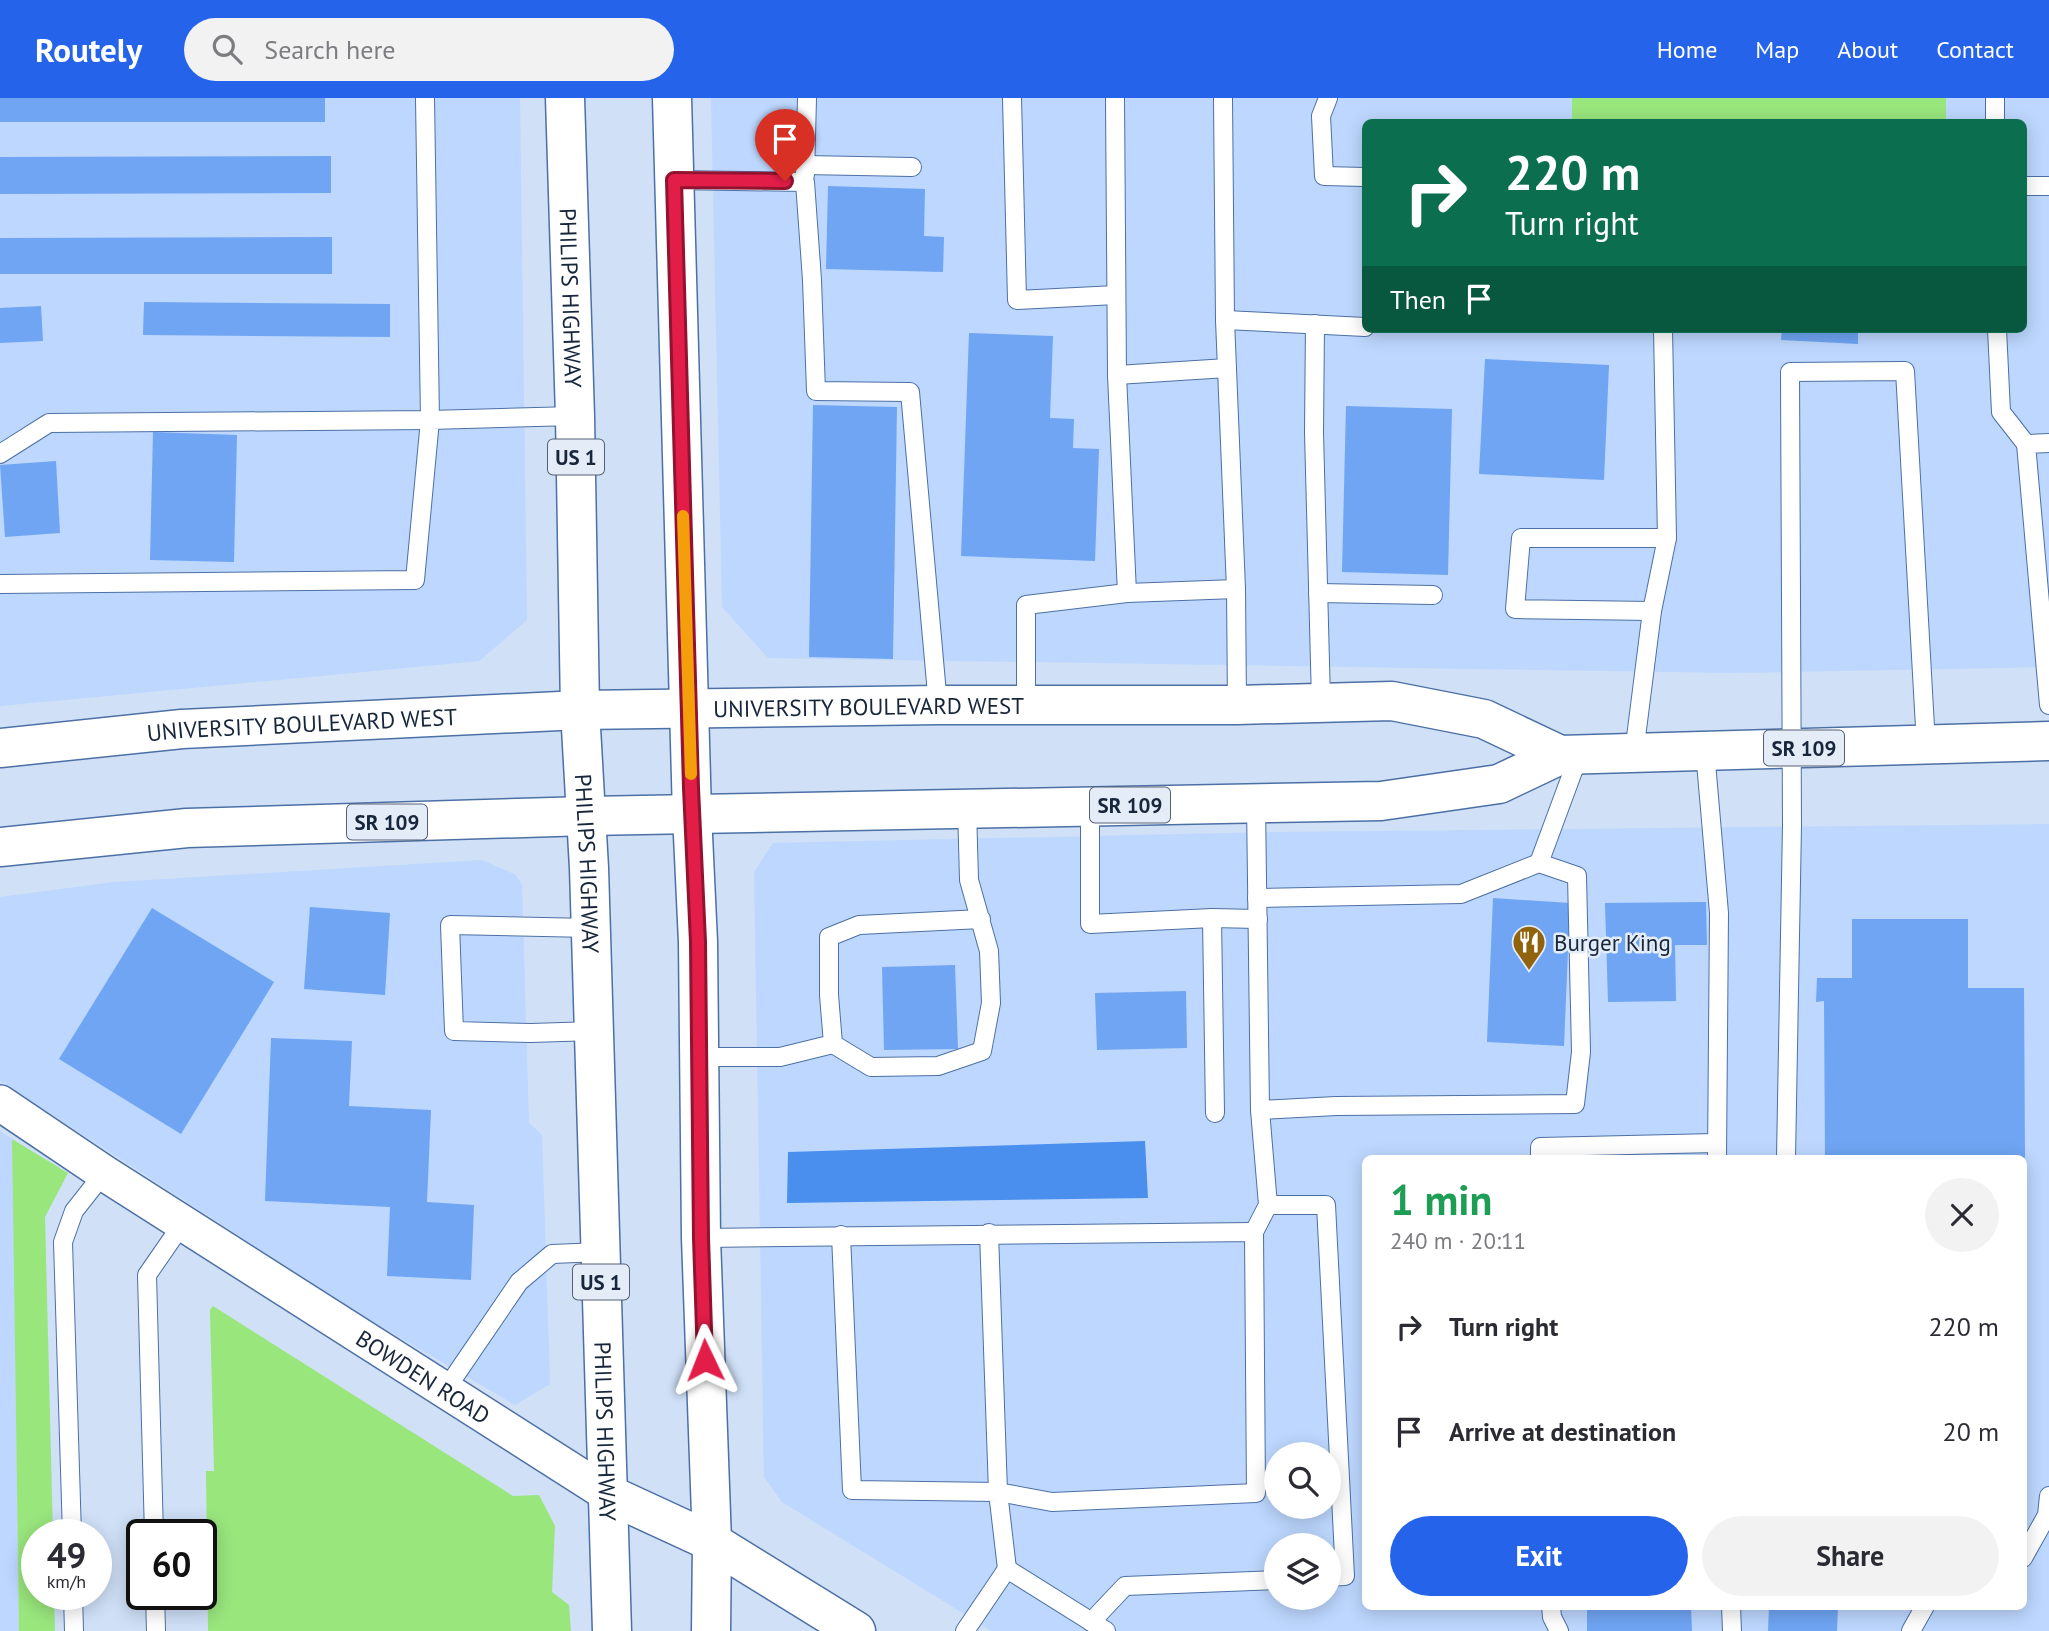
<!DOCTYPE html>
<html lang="en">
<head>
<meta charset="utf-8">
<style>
	body { margin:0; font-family:"PT Sans",sans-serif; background:#f2f2f3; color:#2b2b33; height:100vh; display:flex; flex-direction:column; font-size:26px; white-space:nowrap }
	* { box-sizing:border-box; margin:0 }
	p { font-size:23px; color:#7c7c81 }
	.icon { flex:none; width:38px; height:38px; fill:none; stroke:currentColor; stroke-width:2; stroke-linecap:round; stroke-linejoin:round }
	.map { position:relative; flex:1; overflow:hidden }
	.details { position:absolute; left:1362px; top:1057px; width:665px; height:455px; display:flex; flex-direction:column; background:#fff; border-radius:10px; box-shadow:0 4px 18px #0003 }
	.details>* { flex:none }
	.top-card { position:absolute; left:1362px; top:21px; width:665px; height:214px; border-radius:10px; box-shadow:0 4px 18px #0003; background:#0b6e4f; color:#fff; overflow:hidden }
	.controls { position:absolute; left:1264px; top:1344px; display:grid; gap:14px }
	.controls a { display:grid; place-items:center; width:77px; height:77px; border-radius:50%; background:#fff; box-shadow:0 4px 18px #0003; font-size:35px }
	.speed { position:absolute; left:21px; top:1421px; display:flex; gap:14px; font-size:35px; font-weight:700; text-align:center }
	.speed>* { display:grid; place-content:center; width:91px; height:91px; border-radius:50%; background:#fff; box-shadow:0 4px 18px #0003; line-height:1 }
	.speed small { font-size:18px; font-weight:400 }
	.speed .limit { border:4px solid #111; border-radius:10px; background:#fff; color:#111 }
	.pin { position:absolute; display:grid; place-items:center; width:60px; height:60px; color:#fff; margin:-72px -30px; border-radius:50% 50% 50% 0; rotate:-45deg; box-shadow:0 0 7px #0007 }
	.pin .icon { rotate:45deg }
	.me { position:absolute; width:77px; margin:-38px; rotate:358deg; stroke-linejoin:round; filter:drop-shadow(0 0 5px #0008) }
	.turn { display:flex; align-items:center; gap:24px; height:147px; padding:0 28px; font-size:32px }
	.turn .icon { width:91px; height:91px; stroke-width:2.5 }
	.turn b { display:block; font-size:49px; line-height:60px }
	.then { display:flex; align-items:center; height:66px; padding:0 28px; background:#0003; gap:14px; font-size:26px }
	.round { display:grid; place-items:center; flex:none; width:74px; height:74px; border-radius:37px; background:#f2f2f3 }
	.overview { display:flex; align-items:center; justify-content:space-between; height:119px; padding:0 28px }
	h1 { font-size:42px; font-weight:700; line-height:52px; color:#1e9e55 }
	.primary-button { display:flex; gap:14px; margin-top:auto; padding:14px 28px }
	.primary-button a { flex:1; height:80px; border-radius:42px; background:#2563eb; color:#fff; font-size:28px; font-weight:700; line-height:80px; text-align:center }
	.primary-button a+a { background:#f2f2f3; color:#2b2b33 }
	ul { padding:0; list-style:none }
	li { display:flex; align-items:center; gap:21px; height:105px; padding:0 28px }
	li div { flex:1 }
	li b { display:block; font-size:26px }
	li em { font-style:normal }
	header { display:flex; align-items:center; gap:42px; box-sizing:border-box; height:98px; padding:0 35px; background:#2563eb; color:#fff }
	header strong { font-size:33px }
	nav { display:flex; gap:38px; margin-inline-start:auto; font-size:24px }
	.search { width:490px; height:63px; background:#f2f2f3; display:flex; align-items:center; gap:18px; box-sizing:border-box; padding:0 24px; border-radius:38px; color:#7c7c81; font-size:26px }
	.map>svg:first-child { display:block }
	.built { fill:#bdd7fe; fill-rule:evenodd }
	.green { fill:#99e67d }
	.water { fill:#4a8eee }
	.building { fill:#6fa5f3 }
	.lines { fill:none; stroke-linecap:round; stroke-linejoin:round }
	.lane-casing { stroke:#4c70a5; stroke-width:20 }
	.street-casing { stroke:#4c70a5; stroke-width:38 }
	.primary-casing { stroke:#4c70a5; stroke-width:41 }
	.lane { stroke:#fff; stroke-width:18 }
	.street { stroke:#fff; stroke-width:35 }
	.primary { stroke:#fff; stroke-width:38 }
	.route-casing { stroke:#92132f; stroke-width:18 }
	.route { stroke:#e11d48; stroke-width:12 }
	.slow { stroke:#f59e0b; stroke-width:12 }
	.labels { text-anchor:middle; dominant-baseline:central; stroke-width:5; stroke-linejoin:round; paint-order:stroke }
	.shield { fill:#e4ecf8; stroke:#546174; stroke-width:2 }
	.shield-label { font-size:21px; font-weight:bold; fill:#17263b }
	.street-label { font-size:23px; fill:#17263b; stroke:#e4ecf8 }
	.poi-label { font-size:23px; fill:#17263b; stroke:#e4ecf8; text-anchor:start }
</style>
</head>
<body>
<header>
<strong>Routely</strong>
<div class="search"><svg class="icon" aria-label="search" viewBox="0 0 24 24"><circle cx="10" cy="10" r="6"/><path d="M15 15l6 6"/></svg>Search here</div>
<nav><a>Home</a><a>Map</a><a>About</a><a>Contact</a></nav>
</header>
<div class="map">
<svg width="2049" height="1533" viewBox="0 0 2049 1533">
	<rect width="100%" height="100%" fill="#cfe0f7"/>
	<g class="built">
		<path d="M0,0H520L527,522L479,563L0,608Z"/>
		<path d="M711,0H1572V24H1365V231H2023V24H1946V0H2049V569L1735,575L768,560L722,509Z"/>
		<path d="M2049,726V1533H992L782,1404L764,1379L754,774L773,745L1274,734ZM1365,1060H2023V1508H1365ZM1276,1356H1328V1409H1276ZM1276,1447H1328V1500H1276Z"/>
		<path d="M482,762L516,777L522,787L529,1025L542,1037L550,1286L515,1307L363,1218L0,983V799L114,784Z"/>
		<path d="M0,1033L12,1041L19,1533H0Z"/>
	</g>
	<g class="green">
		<rect x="1572" y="0" width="374" height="24"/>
		<path d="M12,1041L68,1075L45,1119L53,1437H37V1496H54L55,1533H19Z"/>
		<path d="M213,1208L513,1398L539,1397L555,1428L552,1494L569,1507L571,1533H208L206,1373H214L210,1212Z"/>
	</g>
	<path class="water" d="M1145,1043L1148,1100L787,1105L788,1054Z"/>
	<g class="building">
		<rect x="0" y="0" width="325" height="24"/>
		<path d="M331,58V95L0,96V59Z"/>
		<path d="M828,88L925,91L924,138L944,139L943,174L826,171Z"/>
		<path d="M332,139V176H0V140Z"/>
		<path d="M144,204L390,206V239L143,237Z"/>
		<path d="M41,208L43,243L0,245V210Z"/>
		<path d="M1782,231H1858V246L1781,242Z"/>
		<path d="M969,235L1053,238L1050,320L1074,321L1073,350L1099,351L1095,463L961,458Z"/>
		<path d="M1485,261L1609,267L1604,382L1479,376Z"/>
		<path d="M813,307L897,309L893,561L809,559Z"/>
		<path d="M1346,308L1452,311L1448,477L1342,474Z"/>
		<path d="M153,334L237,337L234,464L150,462Z"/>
		<path d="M56,363L60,435L5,439L0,367Z"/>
		<path d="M1493,800L1570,805L1564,948L1487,944Z"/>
		<path d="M1706,804L1707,847H1675L1676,903L1608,904L1605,805Z"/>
		<path d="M310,809L390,815L385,897L304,891Z"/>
		<path d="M152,810L274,884L181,1036L59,961Z"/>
		<path d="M1852,821H1968V890H2024L2025,1060H1825L1824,903L1816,904L1817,880H1852Z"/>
		<path d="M955,867L958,951L884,952L882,869Z"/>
		<path d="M1186,893L1187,950L1097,952L1095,895Z"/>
		<path d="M271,940L352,943L349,1008L431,1012L427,1104L474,1107L471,1182L387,1178L390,1109L265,1103Z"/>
		<path d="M2023,1225H2025L2026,1334H2023Z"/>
		<path d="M1587,1508H1691L1692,1533H1587Z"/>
		<path d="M1769,1508H1838L1837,1533H1768Z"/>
	</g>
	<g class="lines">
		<defs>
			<g id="lane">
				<path d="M1012,0L1017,202L1116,197"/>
				<path d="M1223,0L1225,222L1236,491L1237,607"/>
				<path d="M1328,0L1321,18L1324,78L1365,79"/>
				<path d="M1995,0V24"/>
				<path d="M805,67L912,69"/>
				<path d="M805,77L807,0"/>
				<path d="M674,82L805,84L812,182L816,293L910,294L938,607"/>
				<path d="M2023,88H2049"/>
				<path d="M1225,222L1365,229"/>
				<path d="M1315,226L1314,334L1321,603"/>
				<path d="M1997,231L2001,314L2026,346"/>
				<path d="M1117,277L1227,270"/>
				<path d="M2049,345L2026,346L2049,607"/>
				<path d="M0,356L49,325L430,322L425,0"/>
				<path d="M0,486L415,482L430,322L575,318"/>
				<path d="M1127,495L1236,491"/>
				<path d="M1318,495L1433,497"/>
				<path d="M1652,513L1515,511L1521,440H1667"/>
				<path d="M1026,607V507L1127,495L1117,277L1115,0"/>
				<path d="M1705,653L1719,815L1717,1060"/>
				<path d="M1634,655L1652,513L1667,440L1663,231"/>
				<path d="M1090,707V826L1212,820L1258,821"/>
				<path d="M967,710L969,782L989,853L991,905L982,953L938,968L871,969L833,946L829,897V839L859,827L981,821"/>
				<path d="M1257,800L1461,796L1539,765L1579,657"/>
				<path d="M1212,820L1215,1015"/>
				<path d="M590,830L450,827L454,933L531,935L594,933"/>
				<path d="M699,959H780L833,946"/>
				<path d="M1260,1012L1336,1008L1575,1006L1581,954L1577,778L1539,765"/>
				<path d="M1540,1060V1049L1716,1045"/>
				<path d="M1786,1060L1792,727L1790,274L1905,273L1926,647"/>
				<path d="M1268,1107H1326L1345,1478L1328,1479"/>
				<path d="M1254,1134L1268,1107L1260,1012L1256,705"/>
				<path d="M841,1137L852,1392L998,1394L1007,1471"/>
				<path d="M701,1140L1254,1134L1256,1395L1052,1404L998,1394L989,1135"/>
				<path d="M446,1291L519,1184L552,1156L600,1154"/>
				<path d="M72,1437L63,1144L74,1113L104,1075"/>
				<path d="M154,1437L147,1177L183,1125"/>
				<path d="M2023,1460L2047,1417L2049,1398"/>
				<path d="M73,1496L74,1533"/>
				<path d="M155,1496L156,1533"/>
				<path d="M1551,1508L1552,1519L1559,1533"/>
				<path d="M1731,1508L1732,1533"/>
				<path d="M1091,1524L1125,1488L1276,1482"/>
				<path d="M965,1533L1007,1471L1106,1533"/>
				<path d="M1911,1533L1925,1508"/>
			</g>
			<g id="street">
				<path id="s1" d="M0,1005L104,1075L608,1396"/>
			</g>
			<g id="primary">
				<path id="s2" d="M565,0L575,318L580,612L589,770L612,1533"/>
				<path d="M672,0L692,716L698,844L701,1140L712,1444L711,1533"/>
				<path id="s3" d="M0,650L182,631L580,612L938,607H1237L1392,603L1484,621L1560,657"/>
				<path d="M0,749L187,730L587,718L1381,703L1499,686L1560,657L2049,643"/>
				<path d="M608,1396L712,1444L856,1533"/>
			</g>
		</defs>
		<use href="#lane" class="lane-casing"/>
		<use href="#street" class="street-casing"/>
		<use href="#primary" class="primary-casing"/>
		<use href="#lane" class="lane"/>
		<use href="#street" class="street"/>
		<use href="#primary" class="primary"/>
	</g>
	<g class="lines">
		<defs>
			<path id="route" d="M705,1262L701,1140L698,844L691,690L674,82L785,83"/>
		</defs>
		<use href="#route" class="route-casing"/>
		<use href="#route" class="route"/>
		<path class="slow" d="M683,418L691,676"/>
	</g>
	<defs>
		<symbol id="restaurant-pin" viewBox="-11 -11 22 30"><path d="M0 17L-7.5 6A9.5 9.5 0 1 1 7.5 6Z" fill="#90640d" stroke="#e4ecf8"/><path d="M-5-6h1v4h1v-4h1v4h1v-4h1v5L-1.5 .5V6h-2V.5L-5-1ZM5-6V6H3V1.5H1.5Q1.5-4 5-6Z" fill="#fff"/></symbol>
	</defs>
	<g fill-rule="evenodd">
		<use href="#restaurant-pin" x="1510" y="825" width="38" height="52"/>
	</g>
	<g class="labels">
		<g class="shield">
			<rect x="548" y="341.5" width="56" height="35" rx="5"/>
			<rect x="1764" y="632.5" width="80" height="35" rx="5"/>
			<rect x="1090" y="689.5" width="80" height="35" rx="5"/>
			<rect x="347" y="706.5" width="80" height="35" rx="5"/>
			<rect x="573" y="1166.5" width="56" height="35" rx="5"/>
		</g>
		<g class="shield-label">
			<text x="576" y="359">US 1</text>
			<text x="1804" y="650">SR 109</text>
			<text x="1130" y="707">SR 109</text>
			<text x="387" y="724">SR 109</text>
			<text x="601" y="1184">US 1</text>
		</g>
		<g class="street-label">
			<text stroke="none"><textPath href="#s2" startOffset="200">PHILIPS HIGHWAY</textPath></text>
			<text stroke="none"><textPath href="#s3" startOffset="870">UNIVERSITY BOULEVARD WEST</textPath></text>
			<text stroke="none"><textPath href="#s3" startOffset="303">UNIVERSITY BOULEVARD WEST</textPath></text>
			<text stroke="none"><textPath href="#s2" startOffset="766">PHILIPS HIGHWAY</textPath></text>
			<text stroke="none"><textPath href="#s1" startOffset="504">BOWDEN ROAD</textPath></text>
			<text stroke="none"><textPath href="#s2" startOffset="1334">PHILIPS HIGHWAY</textPath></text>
		</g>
		<g class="poi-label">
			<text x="1554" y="844">Burger King</text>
		</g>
	</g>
</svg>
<div class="controls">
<a><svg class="icon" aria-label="search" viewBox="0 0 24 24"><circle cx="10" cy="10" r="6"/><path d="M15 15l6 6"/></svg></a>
<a><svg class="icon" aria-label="layers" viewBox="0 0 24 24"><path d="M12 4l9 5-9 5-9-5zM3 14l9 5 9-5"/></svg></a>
</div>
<div class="speed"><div>49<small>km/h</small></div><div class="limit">60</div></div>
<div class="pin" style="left:785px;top:83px;background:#d93025"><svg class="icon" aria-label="arrive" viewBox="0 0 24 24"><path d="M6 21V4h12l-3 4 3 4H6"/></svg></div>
<svg class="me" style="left:705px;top:1262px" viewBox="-20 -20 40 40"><path d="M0-17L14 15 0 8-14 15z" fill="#e11d48" stroke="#fff" stroke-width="4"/></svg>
<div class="top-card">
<div class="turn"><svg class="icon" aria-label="right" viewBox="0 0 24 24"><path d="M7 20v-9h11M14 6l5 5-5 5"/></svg><div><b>220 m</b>Turn right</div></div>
<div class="then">Then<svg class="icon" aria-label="arrive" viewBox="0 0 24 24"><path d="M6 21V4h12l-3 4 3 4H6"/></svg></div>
</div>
<section class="details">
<div class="overview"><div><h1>1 min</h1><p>240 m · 20:11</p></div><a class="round"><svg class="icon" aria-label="close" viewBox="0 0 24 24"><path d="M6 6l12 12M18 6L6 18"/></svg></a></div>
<ul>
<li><svg class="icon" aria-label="right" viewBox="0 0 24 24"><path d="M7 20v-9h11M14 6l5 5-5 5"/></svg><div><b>Turn right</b></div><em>220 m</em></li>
<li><svg class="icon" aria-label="arrive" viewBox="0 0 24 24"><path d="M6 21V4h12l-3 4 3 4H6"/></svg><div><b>Arrive at destination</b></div><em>20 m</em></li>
</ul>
<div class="primary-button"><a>Exit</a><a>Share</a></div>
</section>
</div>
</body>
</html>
